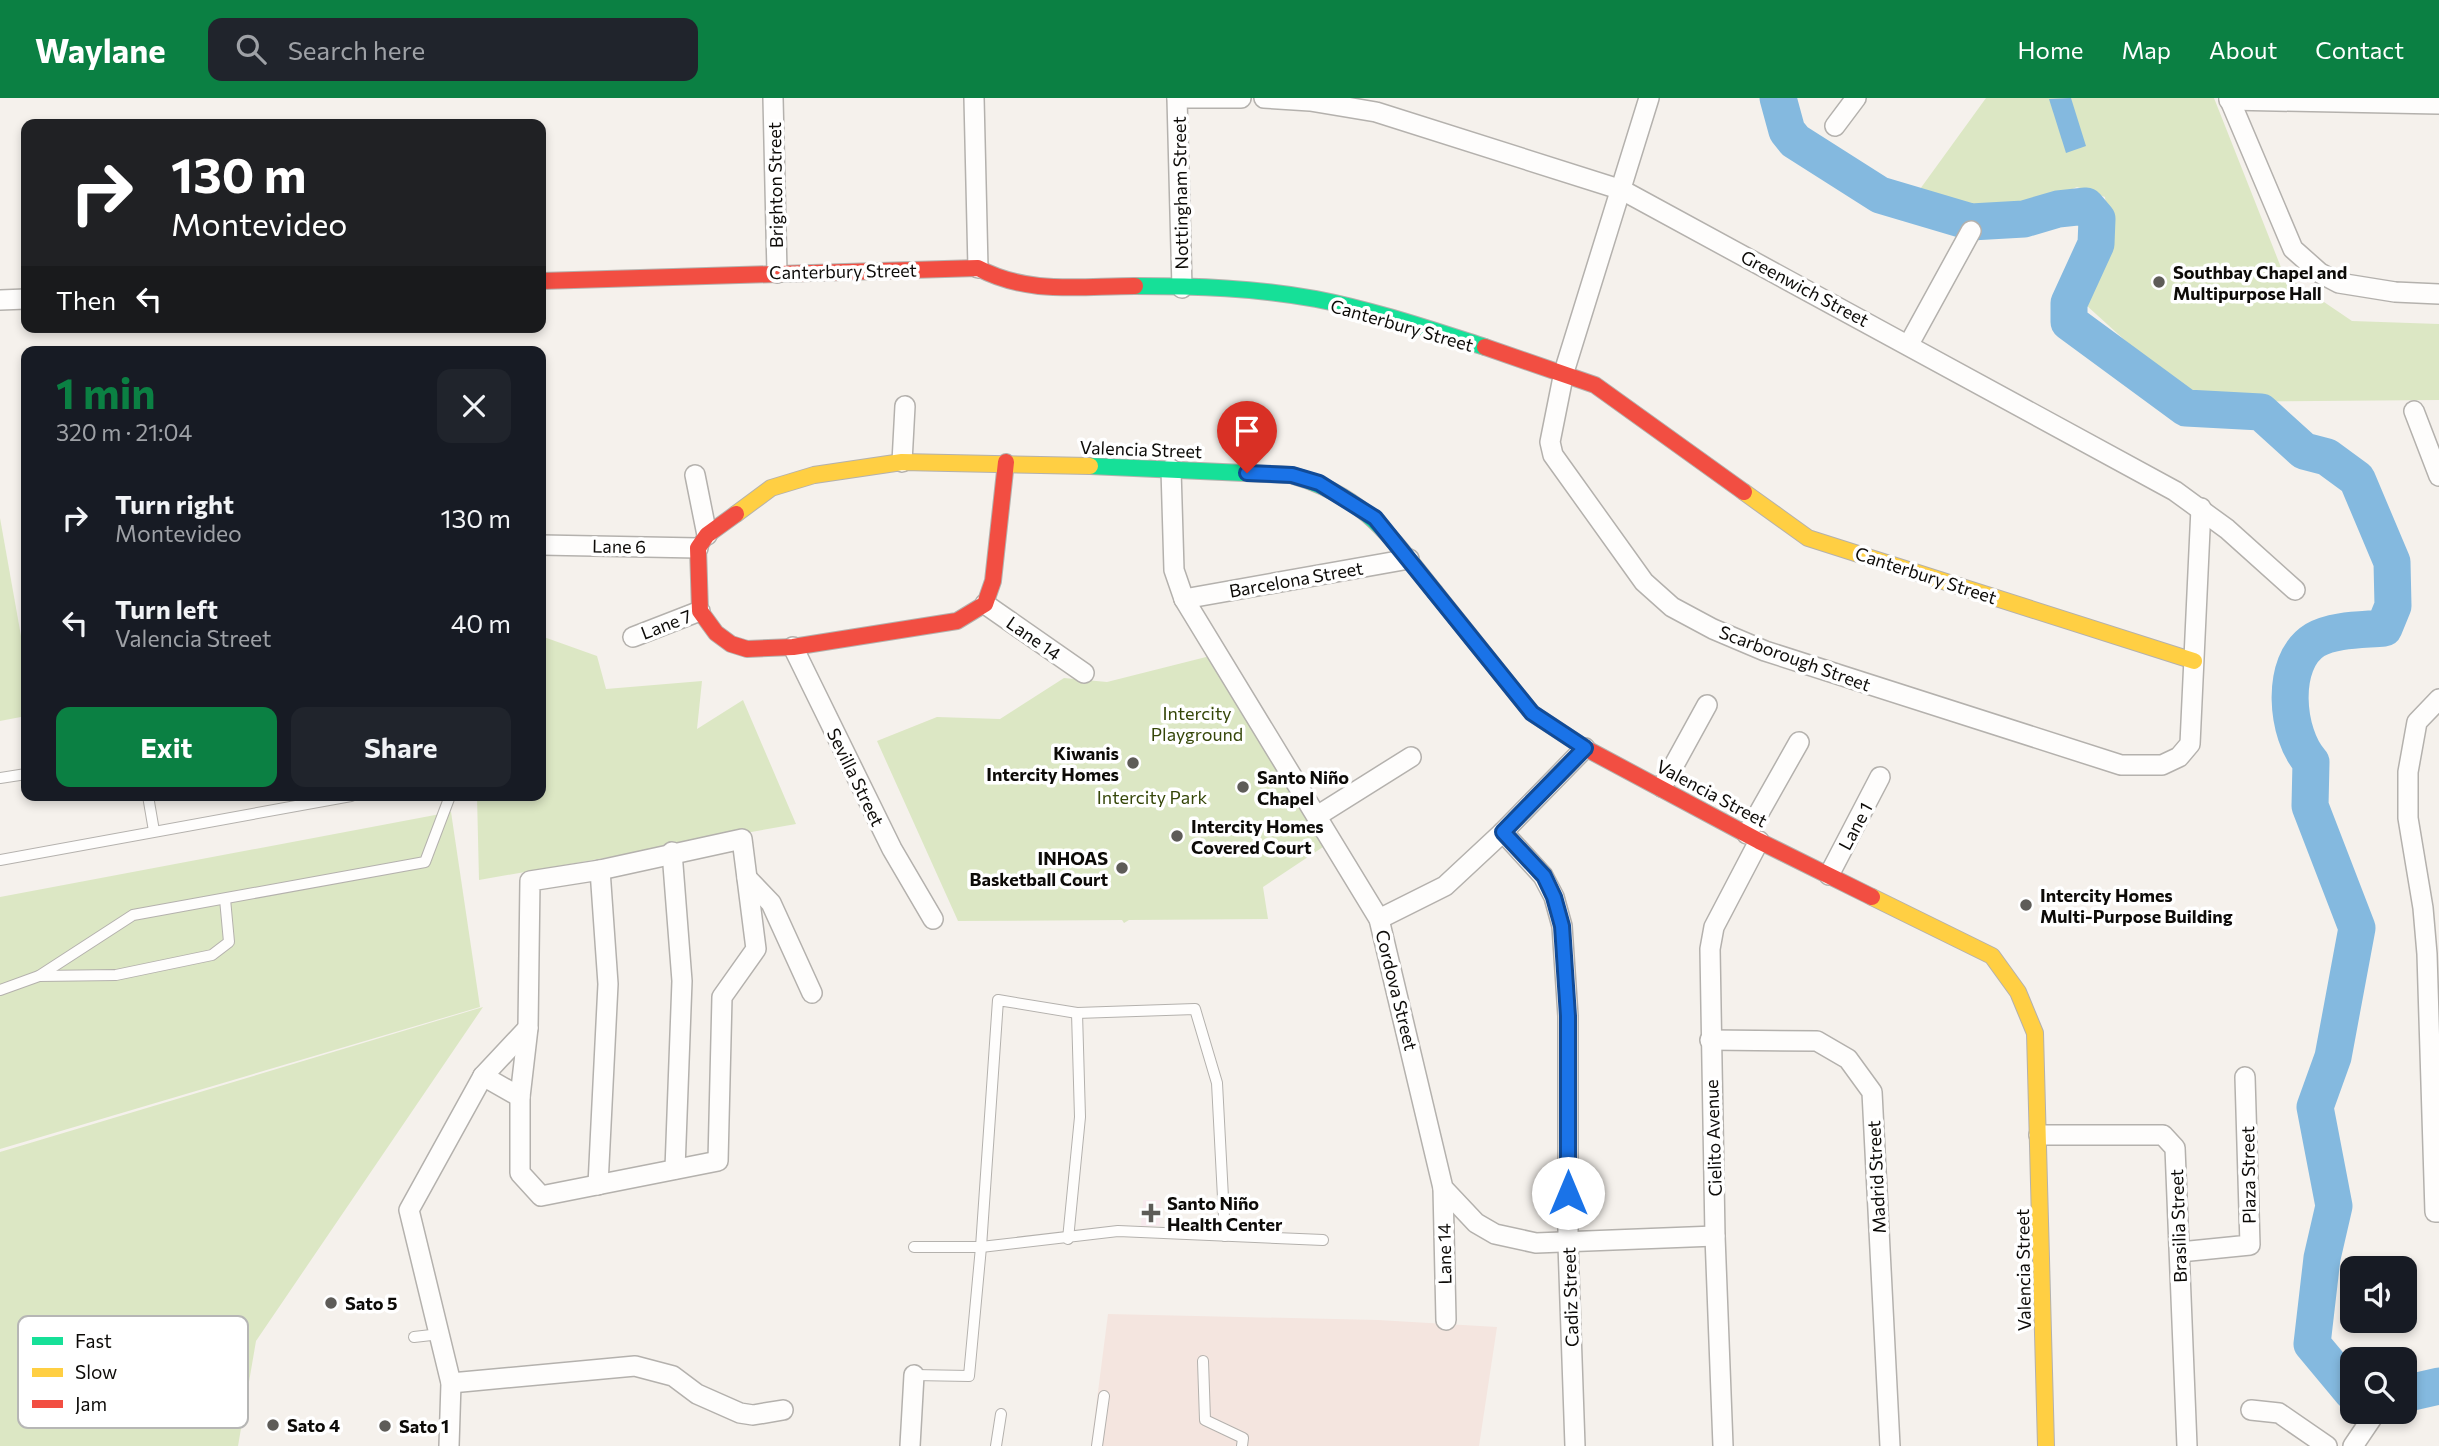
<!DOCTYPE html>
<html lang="en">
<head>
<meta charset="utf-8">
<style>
	body { margin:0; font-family:Commissioner,sans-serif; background:#20242c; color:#f1f3f6; height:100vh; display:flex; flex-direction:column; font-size:26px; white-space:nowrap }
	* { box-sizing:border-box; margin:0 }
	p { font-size:23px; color:#9ea1a6 }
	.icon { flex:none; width:38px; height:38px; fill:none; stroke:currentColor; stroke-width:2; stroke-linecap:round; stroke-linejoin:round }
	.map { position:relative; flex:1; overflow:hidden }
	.side { position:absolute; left:21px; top:248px; width:525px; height:455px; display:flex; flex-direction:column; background:#171b24; border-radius:14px; box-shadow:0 4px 10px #0003 }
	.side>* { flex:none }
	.guide { position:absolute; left:21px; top:21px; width:525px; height:214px; border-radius:14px; box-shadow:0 4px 10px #0003; background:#202124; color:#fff; overflow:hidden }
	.tools { position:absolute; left:2340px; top:1158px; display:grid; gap:14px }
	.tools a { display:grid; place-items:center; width:77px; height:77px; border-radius:14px; background:#171b24; box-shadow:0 4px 10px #0003; font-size:35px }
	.pin { position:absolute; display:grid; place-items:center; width:60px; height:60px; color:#fff; margin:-72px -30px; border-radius:50% 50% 50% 0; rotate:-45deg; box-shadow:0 0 7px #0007 }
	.pin .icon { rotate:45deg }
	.me { position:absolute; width:77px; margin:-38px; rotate:0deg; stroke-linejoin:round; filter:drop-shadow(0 0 5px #0008) }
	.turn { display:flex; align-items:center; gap:24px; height:147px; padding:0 35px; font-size:32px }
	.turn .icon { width:91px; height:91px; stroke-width:2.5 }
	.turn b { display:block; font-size:49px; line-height:60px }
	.then { display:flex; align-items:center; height:66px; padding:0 35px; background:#0003; gap:14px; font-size:26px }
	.round { display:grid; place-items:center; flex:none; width:74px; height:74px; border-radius:14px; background:#20242c }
	.summary { display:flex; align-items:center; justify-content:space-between; height:119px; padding:0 35px }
	h1 { font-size:42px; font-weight:700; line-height:52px; color:#0b8043 }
	.button { display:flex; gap:14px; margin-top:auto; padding:14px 35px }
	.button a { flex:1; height:80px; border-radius:14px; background:#0b8043; color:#fff; font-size:28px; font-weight:700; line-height:80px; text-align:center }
	.button a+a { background:#20242c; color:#f1f3f6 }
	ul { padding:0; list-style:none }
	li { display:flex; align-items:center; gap:21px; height:105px; padding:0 35px }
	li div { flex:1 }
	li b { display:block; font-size:26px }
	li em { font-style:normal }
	header { display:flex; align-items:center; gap:42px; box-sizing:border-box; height:98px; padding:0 35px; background:#0b8043; color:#fff }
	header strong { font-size:33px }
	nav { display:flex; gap:38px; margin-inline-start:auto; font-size:24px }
	.search { width:490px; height:63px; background:#20242c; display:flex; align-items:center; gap:18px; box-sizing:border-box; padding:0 24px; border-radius:14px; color:#9ea1a6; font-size:26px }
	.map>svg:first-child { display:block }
	.industrial { fill:#f4e5df }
	.medical { fill:#f7e9ed }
	.green { fill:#dce7c4 }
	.water { fill:#84b9df }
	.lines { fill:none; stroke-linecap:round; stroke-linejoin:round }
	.river { stroke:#84b9df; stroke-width:37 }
	.lane-casing { stroke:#b4b1ad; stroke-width:12 }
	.street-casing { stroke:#b4b1ad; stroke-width:22 }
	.fast-casing { stroke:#b4b1ad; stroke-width:18 }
	.slow-casing { stroke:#b4b1ad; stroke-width:18 }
	.jam-casing { stroke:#b4b1ad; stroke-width:18 }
	.lane { stroke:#fefdfc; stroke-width:10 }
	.street { stroke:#fefdfc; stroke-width:19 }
	.fast { stroke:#16e098; stroke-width:16 }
	.slow { stroke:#ffcf43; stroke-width:16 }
	.jam { stroke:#f24e42; stroke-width:16 }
	.route-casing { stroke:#114b97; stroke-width:18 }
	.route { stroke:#1a73e8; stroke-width:12 }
	.poi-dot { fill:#5e5c58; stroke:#fff; stroke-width:2.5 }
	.labels { text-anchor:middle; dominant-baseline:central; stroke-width:7; stroke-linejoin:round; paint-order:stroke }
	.street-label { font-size:18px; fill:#0d0b08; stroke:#fff }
	.poi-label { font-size:18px; font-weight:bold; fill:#0d0b08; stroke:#fff; text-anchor:start }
	.park-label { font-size:18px; fill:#354608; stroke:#fff }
	.key { fill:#fff; stroke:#b6b6b5; stroke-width:2 }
	.key-label { font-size:19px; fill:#0d0b08 }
</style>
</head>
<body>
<header>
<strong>Waylane</strong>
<div class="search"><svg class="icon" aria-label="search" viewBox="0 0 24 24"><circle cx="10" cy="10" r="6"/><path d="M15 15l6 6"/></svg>Search here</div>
<nav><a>Home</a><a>Map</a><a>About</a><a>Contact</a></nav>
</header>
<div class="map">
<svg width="2439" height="1348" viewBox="0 0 2439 1348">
	<rect width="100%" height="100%" fill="#f5f1ec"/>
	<path class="industrial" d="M1108,1216L1378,1222L1497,1229L1479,1348H1091Z"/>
	<path class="medical" d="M1143,1102H1161L1160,1128H1141Z"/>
	<g class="green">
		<path d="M1986,0H2214L2284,177L2352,223L2439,226V302L2193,304L2086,207C2102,166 2110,143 2105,99L2077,89L2022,113L1915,98Z"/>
		<path d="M0,420L26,566V618L0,623Z"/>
		<path d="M541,538L597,558L606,591L702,583L697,631L743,602L796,726L479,782L477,698H541Z"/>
		<path d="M1214,557L1326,747L1263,789L1268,821L1129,822L1124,825L1122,822L958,823L877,643L937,619L1000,621L1064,580L1107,584Z"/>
		<path d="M451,714L480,909L0,1051V799Z"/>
		<path d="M483,909L256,1243L238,1348H0V1054Z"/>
	</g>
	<path class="water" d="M2071,0L2086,48L2066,55L2049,1Z"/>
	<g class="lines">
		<g class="river">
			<path d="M1778,0L1787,33L1795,43L1880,97L1971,124L2024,121L2058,111L2086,108L2097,121L2096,146L2069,205V224L2186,310L2261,314L2304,353L2327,359L2357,381L2392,464L2393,508L2384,530C2364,532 2334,531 2315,542C2279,564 2286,637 2311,664L2310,708L2357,830L2333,959L2315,1009L2334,1108L2322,1160L2312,1246L2352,1294"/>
			<path d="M2404,1296L2439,1288"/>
		</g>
		<defs>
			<g id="lane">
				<path d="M0,680L26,676"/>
				<path d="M148,698L154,733"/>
				<path d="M0,762L351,698"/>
				<path d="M39,878L116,877L212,857L229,844L225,801"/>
				<path d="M0,892L39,878L133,817L425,764L450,698"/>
				<path d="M1068,1141L1080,1019L1077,915"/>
				<path d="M914,1149H981L1118,1133L1323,1142"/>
				<path d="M414,1239L440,1236"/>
				<path d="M1203,1263L1205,1322L1243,1340L1242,1348"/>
				<path d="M914,1277L969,1278L981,1149L998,902L1077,915L1195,911L1217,985L1225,1138"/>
				<path d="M996,1348L1001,1316"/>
				<path d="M1097,1348L1104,1298"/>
			</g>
			<g id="street">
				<path d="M773,0L777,175"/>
				<path d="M974,0L978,170"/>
				<path d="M1177,0L1182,190"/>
				<path d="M1177,0H1241"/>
				<path d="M1264,0L1310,3L1376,14L1622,92L2175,393L2227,431L2295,492"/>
				<path d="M1649,0L1564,274L1550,344L1553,357L1644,484L1672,509L1713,531L1765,553L2121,667H2162L2179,659L2190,646L2201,410"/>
				<path d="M2229,0L2293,151L2320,175L2339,185L2395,194L2439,196"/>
				<path d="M2229,2L2439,6"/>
				<path d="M1835,28L1856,0"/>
				<path d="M0,202L26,201"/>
				<path d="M1909,246L1971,133"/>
				<path d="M2414,313L2439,378"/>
				<path d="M902,364L905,308"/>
				<path d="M1171,371L1174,472L1184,501L1379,821L1443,1090L1476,1125L1495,1136L1536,1145L1715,1138"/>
				<path d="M695,377L707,437"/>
				<path d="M541,447L698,450"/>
				<path d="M1184,501L1409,461"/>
				<path d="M985,506L1084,575"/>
				<path d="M633,539L700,513"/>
				<path d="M793,549L892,751L933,821"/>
				<path d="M2439,601L2417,624L2408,674V720L2423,810L2427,856L2435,1114H2439"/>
				<path d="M1662,689L1707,607"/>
				<path d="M1317,718L1411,659"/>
				<path d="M1503,734L1543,778L1554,799L1562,828L1568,918V1146L1575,1348"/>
				<path d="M1747,736L1799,644"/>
				<path d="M742,741L756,851L722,899L718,1063L541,1098L520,1075V999L528,930L530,783L600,772Z"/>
				<path d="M672,754L682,883L675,1071"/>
				<path d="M1829,777L1880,679"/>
				<path d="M747,780L771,805L812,895"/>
				<path d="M1379,821L1445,788L1503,734L1585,650"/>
				<path d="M1710,942L1817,943L1848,961L1872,994L1890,1348"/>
				<path d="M483,978L520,999"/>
				<path d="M2039,1037H2163L2175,1050L2187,1348"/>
				<path d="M598,1087L608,886L600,772"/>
				<path d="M1443,1090L1446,1222"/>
				<path d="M2180,1154L2250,1147L2245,979"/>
				<path d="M451,1285L635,1268L673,1278L697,1296L740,1315L753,1317L783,1312"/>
				<path d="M2251,1312L2279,1315L2327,1348"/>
				<path d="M449,1348L451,1285L409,1112L483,978L528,930"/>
				<path d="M910,1348L914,1277"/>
				<path d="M1723,1348L1715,1138L1710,851L1714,829L1759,743"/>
				<path d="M2353,1348L2374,1317"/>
			</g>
			<g id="fast">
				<path d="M1135,188C1196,188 1256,190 1316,201C1373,212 1429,231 1485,249"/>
				<path d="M1090,368L1291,377C1365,398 1390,438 1435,494"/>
			</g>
			<g id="slow">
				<path d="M1744,394L1808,440L2194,563"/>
				<path d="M736,416L771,390L814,377L902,364L1090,368"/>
				<path d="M1872,799L1992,858L2018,894L2035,935L2046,1348"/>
			</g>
			<g id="jam">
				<path d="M541,183L978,170C1029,197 1079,188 1135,188"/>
				<path d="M1485,249L1595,287L1744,394"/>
				<path d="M736,416L707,437L698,450L700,513L716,535L731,546L747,551L793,549L957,523L985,506L993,483L1006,364"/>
				<path d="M1435,494L1532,615L1585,650L1759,743L1872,799"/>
			</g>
		</defs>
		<use href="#lane" class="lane-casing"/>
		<use href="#street" class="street-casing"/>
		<use href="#fast" class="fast-casing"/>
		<use href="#slow" class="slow-casing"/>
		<use href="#jam" class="jam-casing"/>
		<use href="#lane" class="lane"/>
		<use href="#street" class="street"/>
		<use href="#fast" class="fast"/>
		<use href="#slow" class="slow"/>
		<use href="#jam" class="jam"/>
	</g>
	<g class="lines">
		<defs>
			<path id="route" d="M1247,375L1292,377L1319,385L1375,420L1532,615L1585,650L1503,734L1544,778L1554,799L1562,828L1568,918V1095"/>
		</defs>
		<use href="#route" class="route-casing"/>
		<use href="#route" class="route"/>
	</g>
	<g class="poi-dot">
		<circle cx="2159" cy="184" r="7"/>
		<circle cx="1133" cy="665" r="7"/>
		<circle cx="1243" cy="689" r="7"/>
		<circle cx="1177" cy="738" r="7"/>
		<circle cx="1122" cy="770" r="7"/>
		<circle cx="2026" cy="807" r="7"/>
		<path d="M1147.5 1104.5h7v7h7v7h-7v7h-7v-7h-7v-7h7z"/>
		<circle cx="331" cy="1205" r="7"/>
		<circle cx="273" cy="1327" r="7"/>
		<circle cx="385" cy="1328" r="7"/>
	</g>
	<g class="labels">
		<g class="street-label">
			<text transform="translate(775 87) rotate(-91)">Brighton Street</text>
			<text transform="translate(1180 95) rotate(-91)">Nottingham Street</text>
			<text transform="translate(843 173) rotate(-1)">Canterbury Street</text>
			<text transform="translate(1805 190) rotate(28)">Greenwich Street</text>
			<text transform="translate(1402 227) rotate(16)">Canterbury Street</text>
			<text transform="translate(1141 351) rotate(2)">Valencia Street</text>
			<text transform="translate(619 448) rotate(1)">Lane 6</text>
			<text transform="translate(1926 477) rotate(18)">Canterbury Street</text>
			<text transform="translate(1296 481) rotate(-10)">Barcelona Street</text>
			<text transform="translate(666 526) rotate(-21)">Lane 7</text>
			<text transform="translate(1034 540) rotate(35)">Lane 14</text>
			<text transform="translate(1795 560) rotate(20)">Scarborough Street</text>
			<text transform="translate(856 679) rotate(64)">Sevilla Street</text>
			<text transform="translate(1712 695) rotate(28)">Valencia Street</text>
			<text transform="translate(1855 728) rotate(-62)">Lane 1</text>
			<text transform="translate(1397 892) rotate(76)">Cordova Street</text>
			<text transform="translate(1713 1040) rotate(-92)">Cielito Avenue</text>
			<text transform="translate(2248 1077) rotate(-91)">Plaza Street</text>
			<text transform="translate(1876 1079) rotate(-93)">Madrid Street</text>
			<text transform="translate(2178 1128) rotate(-92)">Brasilia Street</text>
			<text transform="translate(1444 1156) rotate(-91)">Lane 14</text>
			<text transform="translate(2023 1172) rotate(-91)">Valencia Street</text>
			<text transform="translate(1570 1199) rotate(-92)">Cadiz Street</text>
		</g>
		<g class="poi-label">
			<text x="2173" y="174">Southbay Chapel and<tspan x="2173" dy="21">Multipurpose Hall</tspan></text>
			<text x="1119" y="655" text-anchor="end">Kiwanis<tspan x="1119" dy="21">Intercity Homes</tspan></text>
			<text x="1257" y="679">Santo Niño<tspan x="1257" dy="21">Chapel</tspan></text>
			<text x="1191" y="728">Intercity Homes<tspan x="1191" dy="21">Covered Court</tspan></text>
			<text x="1108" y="760" text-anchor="end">INHOAS<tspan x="1108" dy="21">Basketball Court</tspan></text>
			<text x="2040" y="797">Intercity Homes<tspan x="2040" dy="21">Multi-Purpose Building</tspan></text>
			<text x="1167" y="1105">Santo Niño<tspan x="1167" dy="21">Health Center</tspan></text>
			<text x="345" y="1205">Sato 5</text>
			<text x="287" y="1327">Sato 4</text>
			<text x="399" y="1328">Sato 1</text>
		</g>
		<g class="park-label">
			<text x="1197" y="615">Intercity<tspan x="1197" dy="21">Playground</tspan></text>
			<text x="1152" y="699">Intercity Park</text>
		</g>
	</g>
	<rect x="18" y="1218" width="230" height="112" rx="10" class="key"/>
	<rect x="32" y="1239" width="31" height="8" fill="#16e098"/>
	<rect x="32" y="1270" width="31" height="9" fill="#ffcf43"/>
	<rect x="32" y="1302" width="31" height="8" fill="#f24e42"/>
	<g class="key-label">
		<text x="75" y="1250">Fast</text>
		<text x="75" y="1281">Slow</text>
		<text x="75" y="1313">Jam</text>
	</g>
</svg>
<div class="tools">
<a><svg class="icon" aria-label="sound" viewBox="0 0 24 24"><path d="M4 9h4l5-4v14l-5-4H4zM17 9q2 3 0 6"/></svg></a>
<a><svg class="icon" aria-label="search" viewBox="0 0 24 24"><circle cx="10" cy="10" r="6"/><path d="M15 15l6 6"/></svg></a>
</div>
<div class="pin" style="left:1247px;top:375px;background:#d93025"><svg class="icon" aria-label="arrive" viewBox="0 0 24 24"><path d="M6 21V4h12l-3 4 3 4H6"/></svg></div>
<svg class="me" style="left:1568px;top:1095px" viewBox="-20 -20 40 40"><circle r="19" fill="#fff"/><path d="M0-13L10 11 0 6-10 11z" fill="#1a73e8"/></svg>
<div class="guide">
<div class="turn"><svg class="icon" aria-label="right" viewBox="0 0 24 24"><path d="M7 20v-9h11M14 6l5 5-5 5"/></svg><div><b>130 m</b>Montevideo</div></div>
<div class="then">Then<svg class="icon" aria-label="left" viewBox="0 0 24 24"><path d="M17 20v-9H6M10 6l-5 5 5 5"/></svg></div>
</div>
<section class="side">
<div class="summary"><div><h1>1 min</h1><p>320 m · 21:04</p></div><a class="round"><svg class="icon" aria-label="close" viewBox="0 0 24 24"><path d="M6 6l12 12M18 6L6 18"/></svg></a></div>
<ul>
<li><svg class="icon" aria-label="right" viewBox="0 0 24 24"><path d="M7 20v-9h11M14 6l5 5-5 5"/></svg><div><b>Turn right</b><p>Montevideo</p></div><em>130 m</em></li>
<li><svg class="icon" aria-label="left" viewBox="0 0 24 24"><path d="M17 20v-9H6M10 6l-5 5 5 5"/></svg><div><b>Turn left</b><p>Valencia Street</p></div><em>40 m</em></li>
</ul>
<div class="button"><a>Exit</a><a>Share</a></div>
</section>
</div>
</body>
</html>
